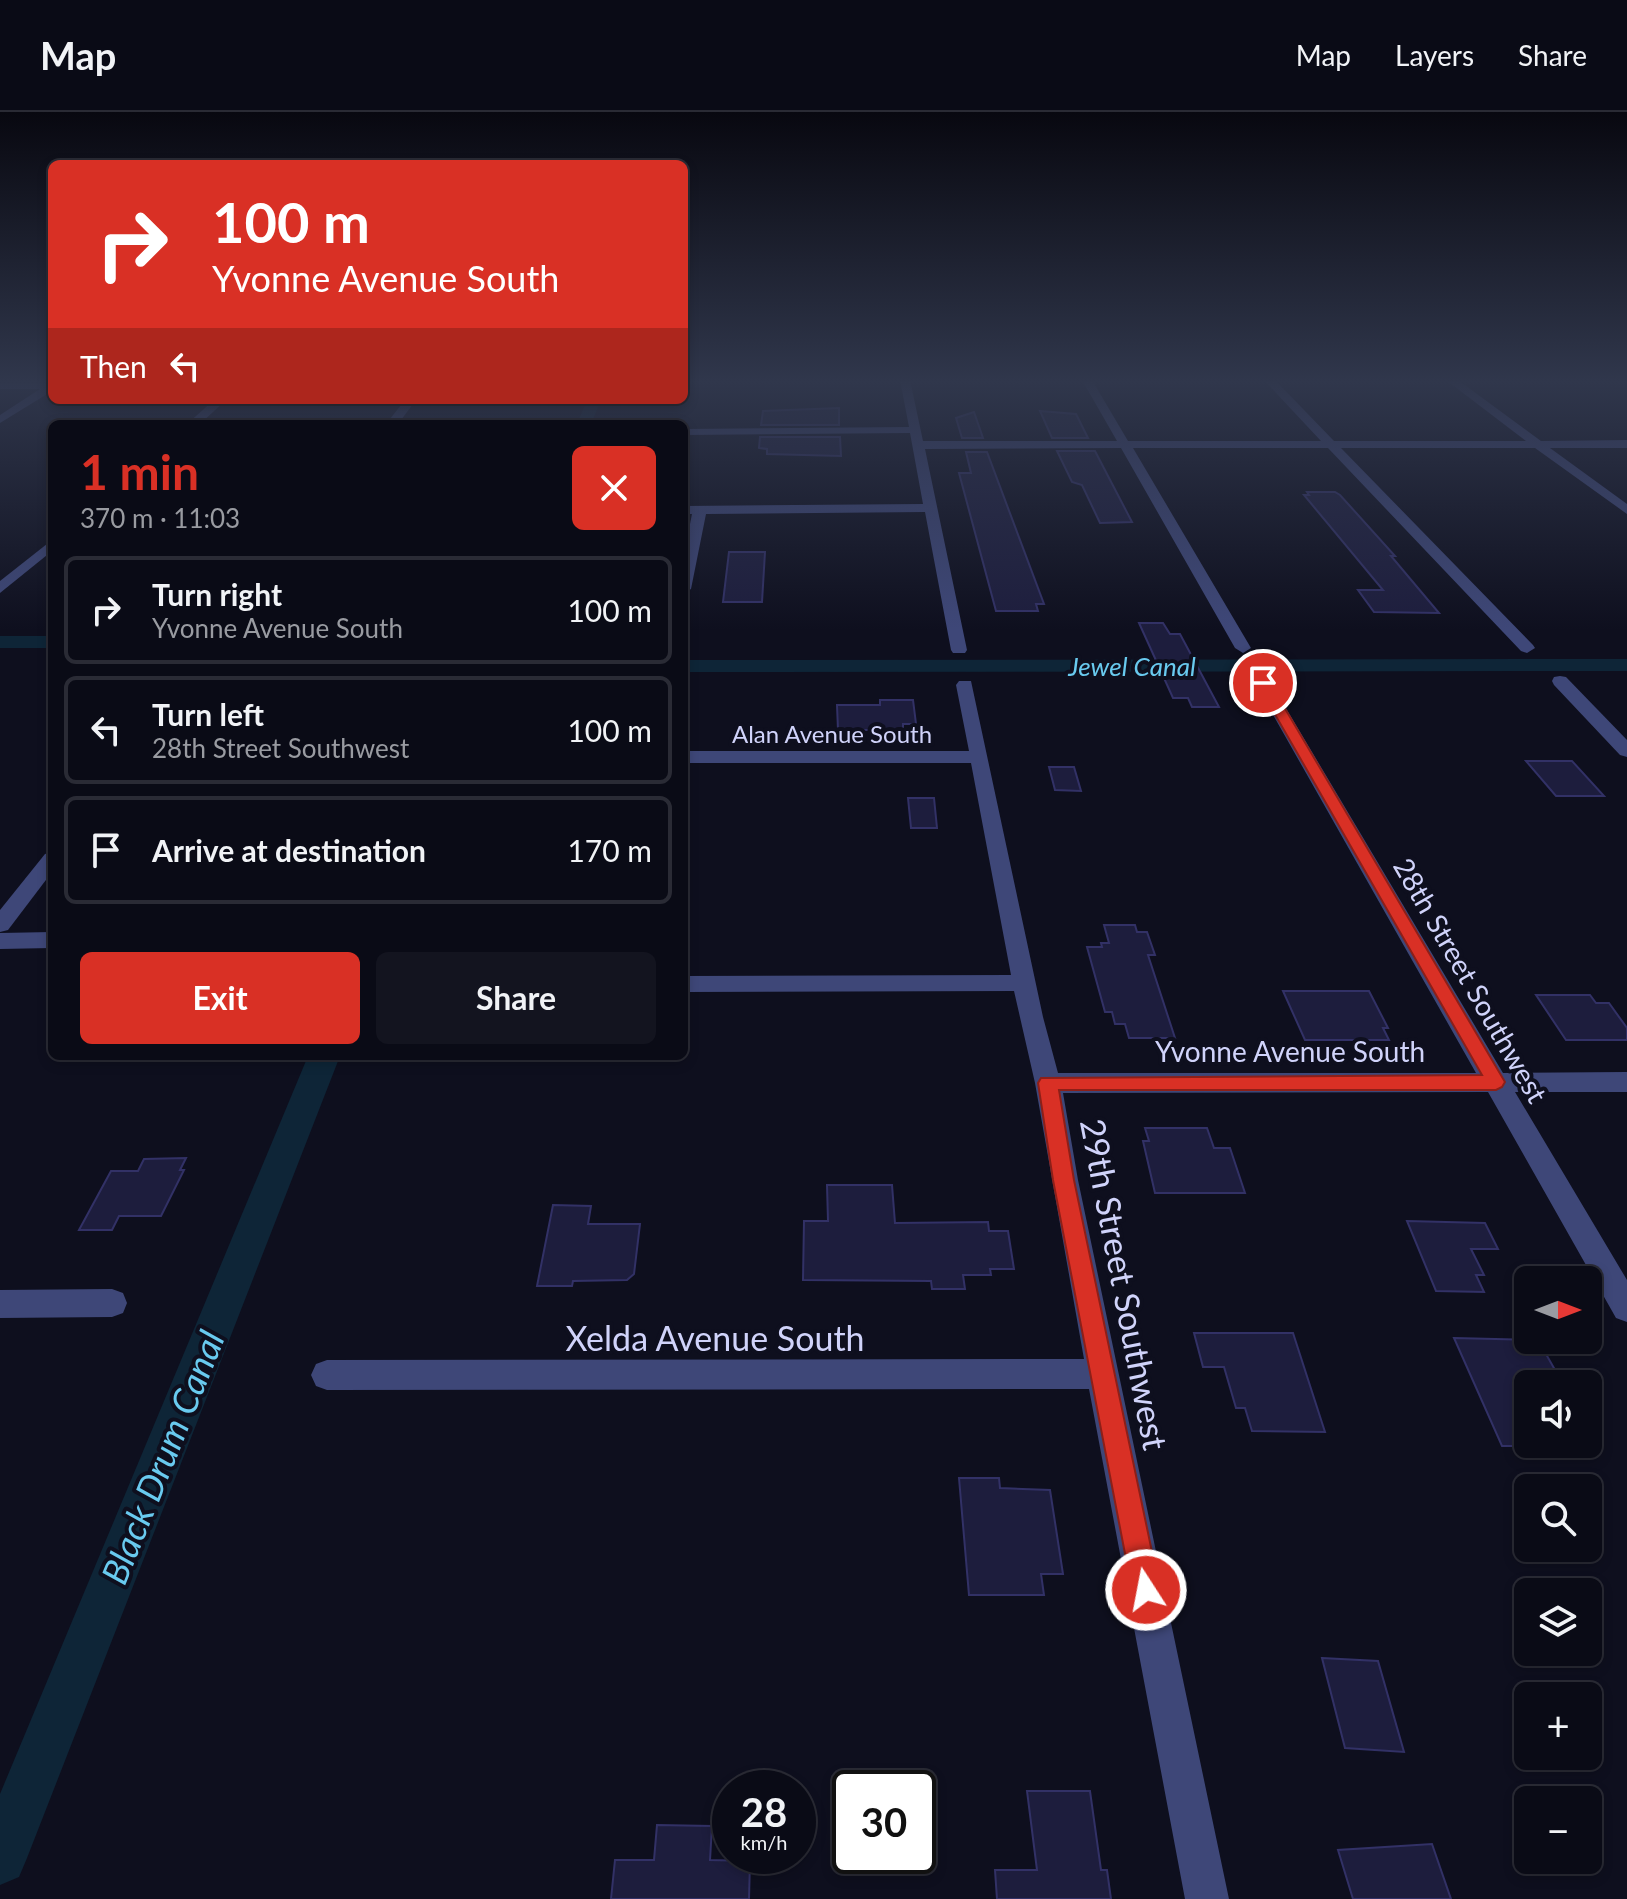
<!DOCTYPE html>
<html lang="en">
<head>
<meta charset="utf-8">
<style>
	body { margin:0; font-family:Lato,sans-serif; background:#13141f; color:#f1f3f6; height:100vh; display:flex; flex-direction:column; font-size:30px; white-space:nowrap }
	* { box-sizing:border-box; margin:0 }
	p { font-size:26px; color:#999ba1 }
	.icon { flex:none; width:44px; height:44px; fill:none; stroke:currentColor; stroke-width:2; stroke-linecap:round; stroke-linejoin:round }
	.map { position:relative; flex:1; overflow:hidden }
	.details { position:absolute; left:48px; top:308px; width:640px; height:640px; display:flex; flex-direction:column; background:#0a0b16; border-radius:12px; box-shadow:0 4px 12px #0003,0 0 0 2px #2a2b35 }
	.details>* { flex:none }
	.guide { position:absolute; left:48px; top:48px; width:640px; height:244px; border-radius:12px; box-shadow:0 4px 12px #0003,0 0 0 2px #2a2b35; background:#d93025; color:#fff; overflow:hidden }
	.needle { width:52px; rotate:90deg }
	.controls { position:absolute; left:1514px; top:1154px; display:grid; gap:16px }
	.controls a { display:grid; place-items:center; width:88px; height:88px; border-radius:12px; background:#0a0b16; box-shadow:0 4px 12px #0003,0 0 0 2px #2a2b35; font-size:40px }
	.speed { position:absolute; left:712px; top:1658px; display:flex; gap:16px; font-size:40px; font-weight:700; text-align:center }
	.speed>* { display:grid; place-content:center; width:104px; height:104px; border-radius:50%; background:#0a0b16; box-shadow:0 4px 12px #0003,0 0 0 2px #2a2b35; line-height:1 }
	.speed small { font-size:20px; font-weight:400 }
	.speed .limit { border:4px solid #111; border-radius:12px; background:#fff; color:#111 }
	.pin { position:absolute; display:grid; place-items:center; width:68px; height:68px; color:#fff; margin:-34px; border:4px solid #fff; border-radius:50%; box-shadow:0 2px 8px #0007 }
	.me { position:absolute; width:88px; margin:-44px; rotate:349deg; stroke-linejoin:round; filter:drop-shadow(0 0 6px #0008) }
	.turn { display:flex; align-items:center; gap:28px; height:168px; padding:0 32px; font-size:36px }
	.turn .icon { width:104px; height:104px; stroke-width:2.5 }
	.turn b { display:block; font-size:56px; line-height:68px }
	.then { display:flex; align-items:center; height:76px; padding:0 32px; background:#0003; gap:16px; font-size:30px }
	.round { display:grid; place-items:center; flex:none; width:84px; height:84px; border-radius:12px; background:#13141f }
	.summary { display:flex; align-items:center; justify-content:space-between; height:136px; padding:0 32px }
	h1 { font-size:48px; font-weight:700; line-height:60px; color:#d93025 }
	.primary-button { display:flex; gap:16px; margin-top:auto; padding:16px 32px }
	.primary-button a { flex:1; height:92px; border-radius:12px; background:#d93025; color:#fff; font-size:32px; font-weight:700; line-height:92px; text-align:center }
	.primary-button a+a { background:#13141f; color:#f1f3f6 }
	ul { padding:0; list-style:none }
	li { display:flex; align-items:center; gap:24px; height:108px; margin:0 16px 12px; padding:0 16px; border:4px solid #2a2b35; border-radius:12px }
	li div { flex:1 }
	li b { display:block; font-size:30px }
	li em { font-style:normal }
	header { display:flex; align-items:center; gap:48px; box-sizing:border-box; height:112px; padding:0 40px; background:#0a0b16; border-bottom:2px solid #2a2b35 }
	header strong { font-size:38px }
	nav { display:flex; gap:44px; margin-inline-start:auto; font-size:28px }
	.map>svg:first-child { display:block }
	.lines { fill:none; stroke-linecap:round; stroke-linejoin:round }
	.canal { fill:#0e2537; fill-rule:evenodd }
	.building { fill:#1d1d3d; stroke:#323166; stroke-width:2 }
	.minor { fill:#3e4778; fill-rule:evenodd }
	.route { fill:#d93025; stroke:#8d1f18; stroke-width:2 }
	.labels { text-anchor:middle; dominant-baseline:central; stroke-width:8; stroke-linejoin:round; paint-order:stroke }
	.far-street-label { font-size:24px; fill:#d0d3fa; stroke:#0e0f1e }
	.far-water-label { font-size:26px; font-style:italic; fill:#69caef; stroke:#0e0f1e }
	.street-label { font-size:28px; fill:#d0d3fa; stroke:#0e0f1e }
	.near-street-label { font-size:34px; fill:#d0d3fa; stroke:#0e0f1e }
	.near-water-label { font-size:36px; font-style:italic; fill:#69caef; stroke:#0e0f1e }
</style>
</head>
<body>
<header>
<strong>Map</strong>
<nav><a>Map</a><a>Layers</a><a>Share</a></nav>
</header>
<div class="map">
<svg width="1627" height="1787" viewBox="0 0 1627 1787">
	<rect width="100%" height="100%" fill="#0e0f1e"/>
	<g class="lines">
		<g class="canal">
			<path d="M587,288H601L591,312H577Z"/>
			<rect x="0" y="524" width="52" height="12"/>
			<path d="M1627,547V559L684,560V548Z"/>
			<path d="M308,944H340L27,1746L19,1765L0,1773V1682Z"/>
		</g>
	</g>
	<g class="building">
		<path d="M839,296V313H761L763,299Z"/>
		<path d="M1040,299L1076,302L1088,326H1052Z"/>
		<path d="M974,300L983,326H962L956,306Z"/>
		<path d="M760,325H840L841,344L767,342V337L759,336Z"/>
		<path d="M1057,339H1095L1132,410L1100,411L1082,373L1072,370Z"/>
		<path d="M966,340H987L1044,492H1036L1038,499H996L959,361H971Z"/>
		<path d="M1307,380H1335L1340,383L1395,444H1391L1439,501L1374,500L1358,478H1383L1304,383H1309Z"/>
		<path d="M729,440H765L762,490H723Z"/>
		<path d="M1139,511H1163L1170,522H1180L1219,595H1192L1188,586H1173Z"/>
		<path d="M880,588H913L916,612H903V618H838L837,593H880Z"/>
		<path d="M1526,649H1572L1604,684H1556Z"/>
		<path d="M1049,655H1074L1081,679L1055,678Z"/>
		<path d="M908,686H934L937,716H911Z"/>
		<path d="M1104,813H1135L1137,820H1147L1155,843H1148L1175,926H1129L1125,912H1115L1112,900H1105L1087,835H1102L1101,831H1109Z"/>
		<path d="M1283,879H1369L1388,916H1383L1389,928H1305Z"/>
		<path d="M1536,883H1590L1596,891H1609L1627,916V928H1566Z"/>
		<path d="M1145,1016H1207L1214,1036H1230L1245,1081H1155L1143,1029H1149Z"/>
		<path d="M186,1046L180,1058H184L161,1104H119L112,1118H79L111,1059H138L144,1047Z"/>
		<path d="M827,1073H892L895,1111L988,1110L989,1119H1008L1014,1157H990L991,1163H963L965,1177H932L931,1169L803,1168L804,1109H828Z"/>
		<path d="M553,1093L591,1094L588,1112H640L634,1162L627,1168L573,1169L572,1174H537Z"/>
		<path d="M1407,1109L1485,1111L1498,1137H1471L1484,1163H1476L1484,1180L1436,1179Z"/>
		<path d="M1194,1221H1293L1325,1320L1252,1319L1245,1296H1236L1224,1255H1203Z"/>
		<path d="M1454,1226L1538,1228L1563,1272H1528V1334H1502Z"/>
		<path d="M959,1366H999L1000,1376L1050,1378L1063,1462H1041L1044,1483H969Z"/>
		<path d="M1322,1546L1378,1549L1404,1640L1345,1636Z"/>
		<path d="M1027,1679H1090L1101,1758H1107L1111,1787H997L995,1758H1037Z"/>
		<path d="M657,1713L712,1714L710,1748L750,1749L749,1787H611L615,1748H654Z"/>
		<path d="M1432,1732L1451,1787H1353L1338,1738Z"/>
	</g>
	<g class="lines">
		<g class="minor">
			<path d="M900,268H910L923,329H1117L1082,268H1092L1128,329H1321L1264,268H1275L1334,329H1526L1446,268H1458L1541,329L1627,328V336H1550L1627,392V402L1535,336H1341L1533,533L1535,536L1527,541L1521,539L1328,336H1133L1251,536L1243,541L1235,536L1121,336L925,337L967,538L965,541H953L951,538L925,400L706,402L691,477L684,481V442L692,402H684V394L923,392L910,321L684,323V317L909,315Z"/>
			<path d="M0,271H52V279L0,311V303L40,277H0Z"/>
			<path d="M214,288H226L200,312H187Z"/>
			<path d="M405,288H416L398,312H386Z"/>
			<path d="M52,428V439L0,481V469Z"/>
			<path d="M1560,564L1566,565L1627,628V645L1620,643L1554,573L1552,569L1554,565Z"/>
			<path d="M1263,566L1271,571L1503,961L1627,960V980H1515L1627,1168V1210L1616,1206L1488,980L1063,981L1078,1068L1229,1787H1185L1089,1277L327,1278L316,1274L311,1263L316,1252L327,1248L1084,1247L1035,971L1014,879L684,880V864L1011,863L971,651H684V639H969L956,573L959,569H971L1043,905L1058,961H1476L1255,571Z"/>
			<path d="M52,740V760L8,818L0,820V798L45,742Z"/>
			<path d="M52,820V836L0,837V821Z"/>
			<path d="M112,1177L123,1181L127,1191L123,1201L112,1205L0,1206V1178Z"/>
		</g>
	</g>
	<linearGradient id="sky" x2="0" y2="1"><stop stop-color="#080810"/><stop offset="0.52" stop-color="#30374c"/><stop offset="1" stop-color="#30374c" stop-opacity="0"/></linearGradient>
	<rect width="1627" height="518" fill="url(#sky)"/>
	<path class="route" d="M1263,567L1270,571L1505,970L1502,975L1496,978H1059L1074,1068L1160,1478L1156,1488L1146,1492L1136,1488L1132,1478L1053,1068L1038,971L1041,966L1482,963L1257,571Z"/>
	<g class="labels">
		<g class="far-street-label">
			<text x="832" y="621">Alan Avenue South</text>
		</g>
		<g class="far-water-label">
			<text x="1132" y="554">Jewel Canal</text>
		</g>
		<g class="street-label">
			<text transform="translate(1471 868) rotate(60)">28th Street Southwest</text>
			<text x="1290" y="939">Yvonne Avenue South</text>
		</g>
		<g class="near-street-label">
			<text transform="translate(1125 1172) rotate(79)">29th Street Southwest</text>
			<text x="715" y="1225">Xelda Avenue South</text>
		</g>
		<g class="near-water-label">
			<text transform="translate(162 1345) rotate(-68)">Black Drum Canal</text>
		</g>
	</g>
</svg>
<div class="controls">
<a><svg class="needle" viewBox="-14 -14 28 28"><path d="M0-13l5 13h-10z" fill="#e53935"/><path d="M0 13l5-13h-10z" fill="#999ba1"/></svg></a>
<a><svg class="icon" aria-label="sound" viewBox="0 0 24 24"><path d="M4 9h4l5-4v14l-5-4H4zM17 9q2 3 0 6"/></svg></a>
<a><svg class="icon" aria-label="search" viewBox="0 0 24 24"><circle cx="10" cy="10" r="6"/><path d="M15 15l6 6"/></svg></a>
<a><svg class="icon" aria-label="layers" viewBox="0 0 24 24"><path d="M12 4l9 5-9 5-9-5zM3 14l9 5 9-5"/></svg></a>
<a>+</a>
<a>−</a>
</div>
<div class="speed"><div>28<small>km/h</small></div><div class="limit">30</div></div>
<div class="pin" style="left:1263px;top:571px;background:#d93025"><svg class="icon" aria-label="arrive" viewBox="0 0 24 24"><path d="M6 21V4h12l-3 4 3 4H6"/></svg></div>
<svg class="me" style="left:1146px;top:1478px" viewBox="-20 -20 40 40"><circle r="17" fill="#d93025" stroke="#fff" stroke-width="3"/><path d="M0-11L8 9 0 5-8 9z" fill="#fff"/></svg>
<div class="guide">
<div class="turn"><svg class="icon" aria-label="right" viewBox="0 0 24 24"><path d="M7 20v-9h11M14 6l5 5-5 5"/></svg><div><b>100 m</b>Yvonne Avenue South</div></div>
<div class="then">Then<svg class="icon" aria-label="left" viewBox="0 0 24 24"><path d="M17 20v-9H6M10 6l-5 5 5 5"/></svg></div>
</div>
<section class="details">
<div class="summary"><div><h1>1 min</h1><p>370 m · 11:03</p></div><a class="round" style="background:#d93025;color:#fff"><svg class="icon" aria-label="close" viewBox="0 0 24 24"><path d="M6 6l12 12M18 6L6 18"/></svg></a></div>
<ul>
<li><svg class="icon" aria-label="right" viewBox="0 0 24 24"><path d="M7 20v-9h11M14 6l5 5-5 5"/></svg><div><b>Turn right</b><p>Yvonne Avenue South</p></div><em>100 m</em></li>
<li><svg class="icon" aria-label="left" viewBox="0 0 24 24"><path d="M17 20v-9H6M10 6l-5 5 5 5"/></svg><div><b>Turn left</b><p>28th Street Southwest</p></div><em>100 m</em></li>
<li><svg class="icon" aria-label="arrive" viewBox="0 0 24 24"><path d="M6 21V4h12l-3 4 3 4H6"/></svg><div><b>Arrive at destination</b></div><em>170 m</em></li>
</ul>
<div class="primary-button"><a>Exit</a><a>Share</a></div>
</section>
</div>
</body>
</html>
